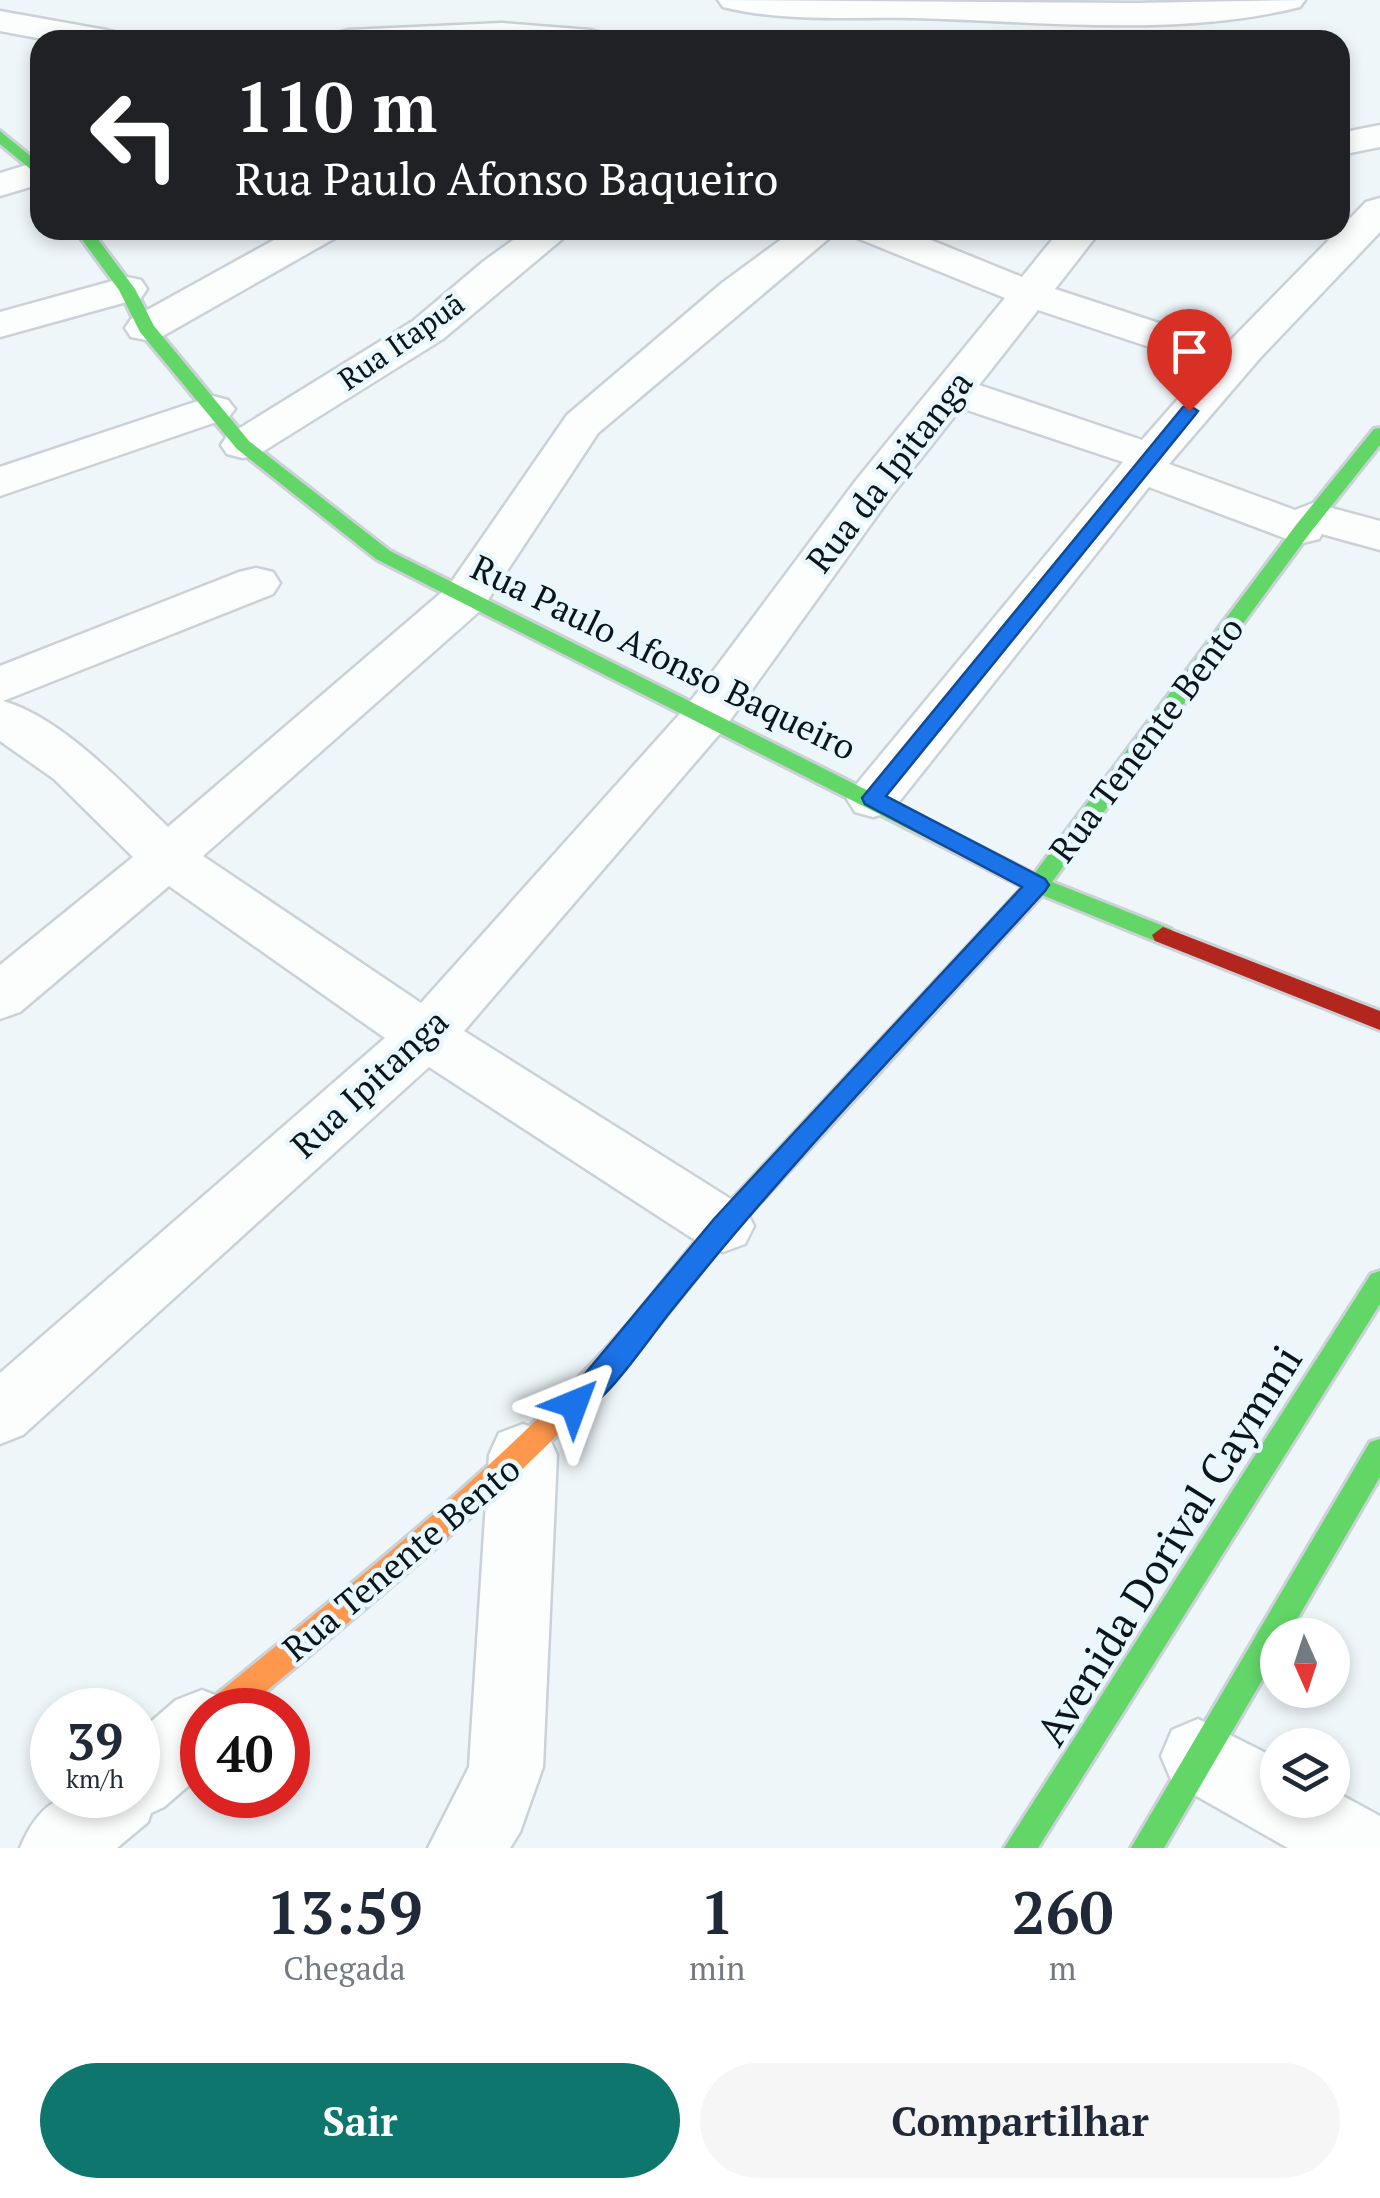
<!DOCTYPE html>
<html lang="pt">
<head>
<meta charset="utf-8">
<style>
	body { margin:0; font-family:"PT Serif",serif; background:#f6f6f7; color:#1f2937; height:100vh; display:flex; flex-direction:column; font-size:38px; white-space:nowrap }
	* { box-sizing:border-box; margin:0 }
	p { font-size:32px; color:#747a83 }
	.icon { flex:none; width:55px; height:55px; fill:none; stroke:currentColor; stroke-width:2; stroke-linecap:round; stroke-linejoin:round }
	.map { position:relative; height:1848px; overflow:hidden }
	.side { display:flex; flex-direction:column; background:#fff; flex:1 }
	.side>* { flex:none }
	.guide { position:absolute; left:30px; top:30px; width:1320px; height:210px; border-radius:30px; box-shadow:0 5px 15px #0003; background:#202124; color:#fff; overflow:hidden }
	.needle { width:65px; rotate:177deg }
	.controls { position:absolute; left:1260px; top:1618px; display:grid; gap:20px }
	.controls a { display:grid; place-items:center; width:90px; height:90px; border-radius:50%; background:#fff; box-shadow:0 5px 15px #0003; font-size:50px }
	.speed { position:absolute; left:30px; top:1688px; display:flex; gap:20px; font-size:50px; font-weight:700; text-align:center }
	.speed>* { display:grid; place-content:center; width:130px; height:130px; border-radius:50%; background:#fff; box-shadow:0 5px 15px #0003; line-height:1 }
	.speed small { font-size:25px; font-weight:400 }
	.speed .limit { border:15px solid #d22; background:#fff; color:#111 }
	.pin { position:absolute; display:grid; place-items:center; width:85px; height:85px; color:#fff; margin:-102px -42px; border-radius:50% 50% 50% 0; rotate:-45deg; box-shadow:0 0 10px #0007 }
	.pin .icon { rotate:45deg }
	.me { position:absolute; width:110px; margin:-55px; rotate:44deg; stroke-linejoin:round; filter:drop-shadow(0 0 8px #0008) }
	.turn { display:flex; align-items:center; gap:35px; height:210px; padding:0 40px; font-size:45px }
	.turn .icon { width:130px; height:130px; stroke-width:2.5 }
	.turn b { display:block; font-size:70px; line-height:85px }
	.eta { display:flex; justify-content:space-evenly; align-items:center; height:170px; text-align:center }
	.eta b { font-size:60px; font-weight:700; line-height:70px }
	.action { display:flex; gap:20px; margin-top:auto; padding:20px 40px }
	.action a { flex:1; height:115px; border-radius:60px; background:#0f766e; color:#fff; font-size:40px; font-weight:700; line-height:115px; text-align:center }
	.action a+a { background:#f6f6f7; color:#1f2937 }
	.map>svg:first-child { display:block }
	.lines { fill:none; stroke-linecap:round; stroke-linejoin:round }
	.street-casing { stroke:#cad2d7; stroke-width:5 }
	.fast-casing { stroke:#cad2d7; stroke-width:6 }
	.slow-casing { stroke:#cad2d7; stroke-width:6 }
	.jam-casing { stroke:#cad2d7; stroke-width:6 }
	.street { fill:#fcfefe; fill-rule:evenodd }
	.fast { fill:#63d668; fill-rule:evenodd }
	.slow { fill:#ff974d; fill-rule:evenodd }
	.jam { fill:#b3261e; fill-rule:evenodd }
	.route { fill:#1a73e8; stroke:#114b97; stroke-width:2.5 }
	.labels { text-anchor:middle; dominant-baseline:central; stroke-width:9; stroke-linejoin:round; paint-order:stroke }
	.far-street-label { font-size:30px; fill:#0c1519; stroke:#e9f7ff }
	.street-label { font-size:35px; fill:#0c1519; stroke:#e9f7ff }
	.near-street-label { font-size:42px; fill:#0c1519; stroke:#e9f7ff }
</style>
</head>
<body>
<div class="map">
<svg width="1380" height="1848" viewBox="0 0 1380 1848">
	<rect width="100%" height="100%" fill="#eef6fa"/>
	<g class="lines">
		<defs>
			<g id="street">
				<path d="M718,0L1135,3L1305,0L1300,7C1176,38 1039,21 913,18C852,17 783,22 723,7Z"/>
				<path d="M0,11L106,30L118,33L123,40H48L0,31Z"/>
				<path d="M502,23L590,30L602,33L607,40H332L337,33L349,30Z"/>
				<path d="M1380,125V147L1340,155V133Z"/>
				<path d="M40,161V184L0,196V173Z"/>
				<path d="M1380,198V232L1260,358L1169,464L1295,510L1313,503L1380,521V550L1322,534L1319,539L1303,543L1287,539L1149,487L891,812L873,817L855,812L847,799L855,786L1123,462L961,408L889,499L723,730L464,1031L745,1208L754,1226L745,1244L723,1252L701,1244L429,1067L23,1435L0,1444V1373L385,1038L169,886L20,1012L0,1019V965L133,857L54,779L0,741V666L239,572L256,568L273,572L280,583L273,594L3,701C61,717 125,786 168,827L448,587L567,415L722,283L794,230H839L598,433L482,609L203,856L421,1003L687,706L857,479L1005,298L857,238L851,230H906L1022,277L1060,230H1101L1055,289L1226,345L1366,202ZM1038,310L1207,366L1142,440L979,385Z"/>
				<path d="M292,230H341L335,238L161,337L146,340L131,337L125,328L131,319Z"/>
				<path d="M527,230H573L443,339L259,454L243,458L227,454L221,445L227,436L413,321L484,261Z"/>
				<path d="M127,277L141,280L147,289L141,298L0,337V312Z"/>
				<path d="M213,396L228,400L235,409L228,418L0,496V467Z"/>
				<path d="M523,1424L547,1433L557,1455L543,1767L520,1832L510,1848H428L469,1767L489,1455L499,1433Z"/>
				<path d="M202,1690L228,1700L232,1710H202V1774L164,1807L151,1813L148,1822L117,1848H20C47,1784 77,1795 138,1795V1733L176,1700Z"/>
				<path d="M1198,1719L1278,1759V1800H1332V1790L1380,1816V1848H1288L1172,1782L1161,1756L1172,1730Z"/>
			</g>
			<g id="fast">
				<path d="M0,131L40,164V177L0,144Z"/>
				<path d="M75,230H91L135,289L154,326L249,441L390,551L1034,874L1296,525L1374,429L1380,428V445L1310,533L1052,882L1171,929L1174,935L1171,941H1155L1042,895L732,1233L649,1337L640,1340L631,1337L627,1329L631,1321L714,1219L1023,887L376,559L237,449L140,332L119,290Z"/>
				<path d="M1380,1271V1304L1038,1848H1004L1371,1274Z"/>
				<path d="M1380,1439V1477L1288,1635H1278V1653L1164,1848H1131L1370,1442Z"/>
			</g>
			<path id="slow" d="M640,1318L649,1321L653,1329L649,1337C528,1478 385,1591 244,1710H206L210,1700C357,1579 505,1464 631,1321Z"/>
			<path id="jam" d="M1163,927L1380,1011V1030L1155,941L1152,935Z"/>
		</defs>
		<use href="#street" class="street-casing"/>
		<use href="#fast" class="fast-casing"/>
		<use href="#slow" class="slow-casing"/>
		<use href="#jam" class="jam-casing"/>
		<use href="#street" class="street"/>
		<use href="#fast" class="fast"/>
		<use href="#slow" class="slow"/>
		<use href="#jam" class="jam"/>
	</g>
	<path class="route" d="M1189,405L1198,411L1195,415L886,796L1045,879L1049,885L1045,891C919,1029 788,1164 671,1311C648,1339 607,1404 574,1416L564,1413L560,1404L714,1219L1022,887L865,804L862,798L1183,407Z"/>
	<g class="labels">
		<g class="far-street-label">
			<text transform="translate(401 341) rotate(-35)">Rua Itapuã</text>
		</g>
		<g class="street-label">
			<text transform="translate(889 471) rotate(-52)">Rua da Ipitanga</text>
			<text transform="translate(664 657) rotate(26)">Rua Paulo Afonso Baqueiro</text>
			<text transform="translate(1146 739) rotate(-53)">Rua Tenente Bento</text>
			<text transform="translate(369 1083) rotate(-43)">Rua Ipitanga</text>
			<text transform="translate(401 1558) rotate(-40)">Rua Tenente Bento</text>
		</g>
		<g class="near-street-label">
			<text transform="translate(1168 1545) rotate(-58)">Avenida Dorival Caymmi</text>
		</g>
	</g>
</svg>
<div class="controls">
<a><svg class="needle" viewBox="-14 -14 28 28"><path d="M0-13l5 13h-10z" fill="#e53935"/><path d="M0 13l5-13h-10z" fill="#747a83"/></svg></a>
<a><svg class="icon" aria-label="layers" viewBox="0 0 24 24"><path d="M12 4l9 5-9 5-9-5zM3 14l9 5 9-5"/></svg></a>
</div>
<div class="speed"><div>39<small>km/h</small></div><div class="limit">40</div></div>
<div class="pin" style="left:1189px;top:411px;background:#d93025"><svg class="icon" aria-label="arrive" viewBox="0 0 24 24"><path d="M6 21V4h12l-3 4 3 4H6"/></svg></div>
<svg class="me" style="left:574px;top:1404px" viewBox="-20 -20 40 40"><path d="M0-17L14 15 0 8-14 15z" fill="#1a73e8" stroke="#fff" stroke-width="4"/></svg>
<div class="guide">
<div class="turn"><svg class="icon" aria-label="left" viewBox="0 0 24 24"><path d="M17 20v-9H6M10 6l-5 5 5 5"/></svg><div><b>110 m</b>Rua Paulo Afonso Baqueiro</div></div>
</div>
</div>
<section class="side">
<div class="eta">
<div><b>13:59</b><p>Chegada</p></div>
<div><b>1</b><p>min</p></div>
<div><b>260</b><p>m</p></div>
</div>
<div class="action"><a>Sair</a><a>Compartilhar</a></div>
</section>
</body>
</html>
